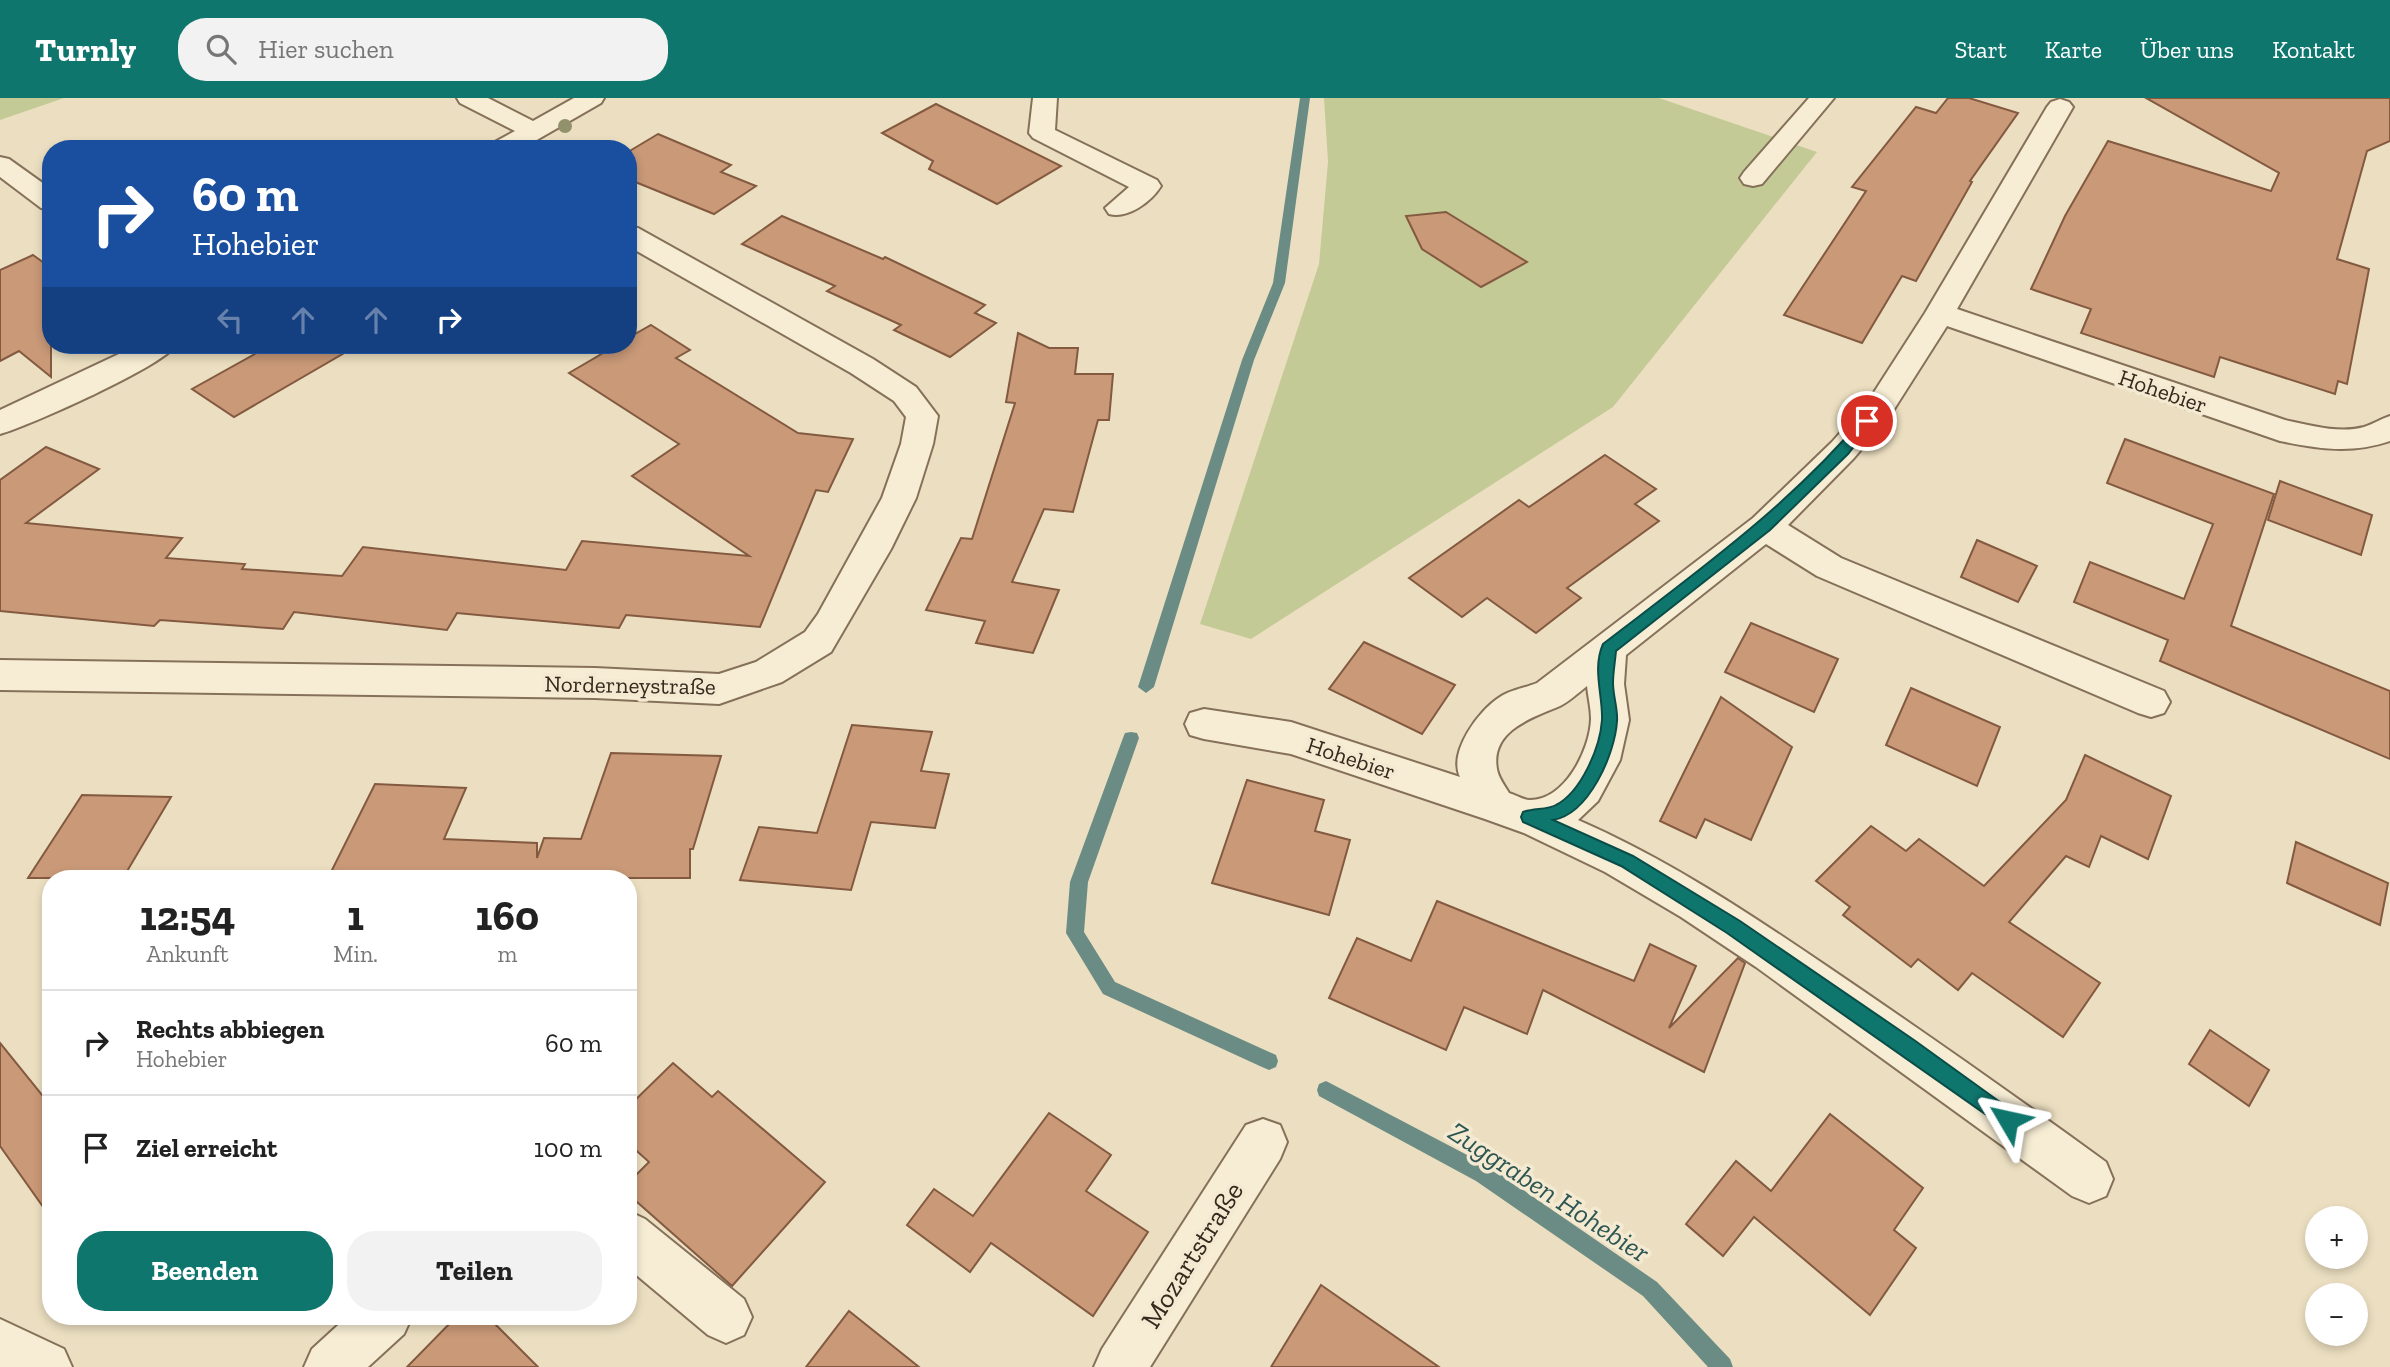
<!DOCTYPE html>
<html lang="de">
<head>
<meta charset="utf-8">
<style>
	body { margin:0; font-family:"Zilla Slab",serif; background:#f2f2f2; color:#222; height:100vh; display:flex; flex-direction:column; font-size:26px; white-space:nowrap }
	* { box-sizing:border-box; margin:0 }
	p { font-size:23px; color:#767676 }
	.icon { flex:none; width:38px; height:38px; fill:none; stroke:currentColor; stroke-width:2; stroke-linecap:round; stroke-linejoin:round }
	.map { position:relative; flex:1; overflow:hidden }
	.sheet { position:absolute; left:42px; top:772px; width:595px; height:455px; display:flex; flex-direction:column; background:#fff; border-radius:28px; box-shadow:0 4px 10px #0003 }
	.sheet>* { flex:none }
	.hud { position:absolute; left:42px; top:42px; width:595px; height:214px; border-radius:28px; box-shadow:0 4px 10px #0003; background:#1a4fa0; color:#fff; overflow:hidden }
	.fabs { position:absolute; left:2305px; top:1108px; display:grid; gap:14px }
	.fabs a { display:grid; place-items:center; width:63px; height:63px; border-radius:50%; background:#fff; box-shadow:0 4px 10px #0003; font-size:35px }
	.pin { position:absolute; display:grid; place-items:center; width:60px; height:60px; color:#fff; margin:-30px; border:4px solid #fff; border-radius:50%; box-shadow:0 2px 7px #0007 }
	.me { position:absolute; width:77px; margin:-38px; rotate:306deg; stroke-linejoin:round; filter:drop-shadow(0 0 5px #0008) }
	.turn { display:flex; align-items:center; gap:24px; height:147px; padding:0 35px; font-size:32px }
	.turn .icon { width:91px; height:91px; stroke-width:2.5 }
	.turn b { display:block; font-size:49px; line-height:60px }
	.lanes { display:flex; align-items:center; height:66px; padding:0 35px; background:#0003; justify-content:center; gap:35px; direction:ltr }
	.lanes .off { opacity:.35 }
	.eta { display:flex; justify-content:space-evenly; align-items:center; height:119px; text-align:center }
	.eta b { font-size:42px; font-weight:700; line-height:49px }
	.primary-button { display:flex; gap:14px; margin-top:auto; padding:14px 35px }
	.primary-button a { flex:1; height:80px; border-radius:28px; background:#0f766e; color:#fff; font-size:28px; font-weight:700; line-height:80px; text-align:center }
	.primary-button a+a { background:#f2f2f2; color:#222 }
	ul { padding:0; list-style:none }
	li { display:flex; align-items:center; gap:21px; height:105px; padding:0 35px; border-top:2px solid #e0e0e0 }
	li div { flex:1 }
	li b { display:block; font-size:26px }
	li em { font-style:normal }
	header { display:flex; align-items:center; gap:42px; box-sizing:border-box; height:98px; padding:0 35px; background:#0f766e; color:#fff }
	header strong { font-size:33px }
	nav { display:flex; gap:38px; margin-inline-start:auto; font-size:24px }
	.search { width:490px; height:63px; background:#f2f2f2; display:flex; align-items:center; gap:18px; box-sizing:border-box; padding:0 24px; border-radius:28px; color:#767676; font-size:26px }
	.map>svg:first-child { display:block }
	.green { fill:#c4ca96 }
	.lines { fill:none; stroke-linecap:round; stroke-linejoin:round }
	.stream { fill:#6b8c84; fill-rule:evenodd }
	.building { fill:#c99978; stroke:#835a40; stroke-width:2 }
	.minor-casing { stroke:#857059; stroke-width:4 }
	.minor { fill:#f7edd4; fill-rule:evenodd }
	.tree { fill:#91916b }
	.route { fill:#0f766e; stroke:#0a4d48; stroke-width:2 }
	.labels { text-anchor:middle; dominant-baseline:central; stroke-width:7; stroke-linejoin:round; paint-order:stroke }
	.street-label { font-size:23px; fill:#35291d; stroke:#f4e9d1 }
	.near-water-label { font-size:28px; font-style:italic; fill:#2d5552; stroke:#f4e9d1 }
	.near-street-label { font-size:28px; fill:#35291d; stroke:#f4e9d1 }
</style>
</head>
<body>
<header>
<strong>Turnly</strong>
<div class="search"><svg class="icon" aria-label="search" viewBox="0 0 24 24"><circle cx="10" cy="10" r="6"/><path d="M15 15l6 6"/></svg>Hier suchen</div>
<nav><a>Start</a><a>Karte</a><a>Über uns</a><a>Kontakt</a></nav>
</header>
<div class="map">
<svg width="2390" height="1269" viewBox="0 0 2390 1269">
	<rect width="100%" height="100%" fill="#ecdfc1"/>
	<g class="green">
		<path d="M0,0H64L0,22Z"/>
		<path d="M1324,0H1659L1817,54L1613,309L1251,541L1200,526L1319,166L1328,64Z"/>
	</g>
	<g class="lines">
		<g class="stream">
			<path d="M1300,0H1310L1285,185L1254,262L1154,589L1146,595L1138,589L1242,262L1273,185Z"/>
			<path d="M1131,634L1137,635L1139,640L1088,784L1084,834L1115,884L1276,957L1278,963L1276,969L1269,972L1262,969L1103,896L1066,835L1070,784L1123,640L1125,635Z"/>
			<path d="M1326,983L1490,1069L1657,1184L1730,1261L1733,1269H1708L1643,1198L1476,1083L1319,998L1317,992L1319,986Z"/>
		</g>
	</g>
	<g class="building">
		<path d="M1948,0H1969L2018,15L1970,83L1972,84L1916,183L1902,178L1862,245L1784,217L1866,93L1852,89L1916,9L1936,15Z"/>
		<path d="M2146,0H2390V43L2367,53L2337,161L2369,171L2347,286L2338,283L2335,296L2220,259L2214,279L2081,235L2091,211L2031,191L2065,118L2108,43L2271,93L2279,75Z"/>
		<path d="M936,6L1061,68L997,106L929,71L933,63L882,35Z"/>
		<path d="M658,36L731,67L721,74L756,88L714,116L628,81V54Z"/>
		<path d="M1446,114L1527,164L1481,189L1422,151L1406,118Z"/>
		<path d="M782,118L883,161L885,159L985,207L975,215L996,225L950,259L894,232L901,227L827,193L835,188L742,146Z"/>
		<path d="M33,157L51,170V279L19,253L0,263V172Z"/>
		<path d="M651,227L690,252L676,260L798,335L853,341L828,394L816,392L760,529L626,517L619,530L457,515L447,532L294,514L283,531L160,522L154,528L0,513V382L46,349L99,371L26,425L182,440L166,460L245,466L242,471L342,478L363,449L566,472L582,443L749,458L632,378L679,346L569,275L617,247H628V240Z"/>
		<path d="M1018,235L1049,250H1078L1075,276H1113L1109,322H1098L1073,414L1044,411L1012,484L1059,492L1033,555L976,545L985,523L926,512L961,440L972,441L1015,305L1006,304Z"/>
		<path d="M271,247H358L234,319L192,291Z"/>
		<path d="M2125,341L2274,396L2231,528L2390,593V661L2160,563L2168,542L2074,504L2090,464L2184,501L2213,426L2107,385Z"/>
		<path d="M1605,357L1656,391L1635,406L1659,423L1567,490L1581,500L1536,535L1487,500L1462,519L1409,480L1519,402L1529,409Z"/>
		<path d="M2280,383L2372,417L2361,457L2268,422Z"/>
		<path d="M1977,442L2037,468L2018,504L1961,479Z"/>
		<path d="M1751,525L1838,561L1814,614L1725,574Z"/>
		<path d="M1364,544L1455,587L1422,636L1329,591Z"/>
		<path d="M1911,590L2000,629L1977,688L1886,647Z"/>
		<path d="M1721,599L1792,649L1751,742L1705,721L1696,740L1660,723Z"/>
		<path d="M852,627L932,634L921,673L949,676L935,730L871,724L851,792L740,782L759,729L817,735Z"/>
		<path d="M611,655L721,658L693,751H690V780H328L375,686L466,690L444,741L537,745V760L544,740L581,741Z"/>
		<path d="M2085,657L2171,698L2148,761L2101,738L2089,769L2066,758L2009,824L2100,885L2063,939L1972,875L1958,892L1918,861L1911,869L1843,817L1850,809L1816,783L1871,728L1906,753L1919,741L1984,788L2066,702Z"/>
		<path d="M1247,682L1324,702L1315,733L1350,742L1329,817L1212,785Z"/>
		<path d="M82,697L171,699L123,780H28Z"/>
		<path d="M2296,744L2388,785L2380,827L2287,785Z"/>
		<path d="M1437,803L1634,883L1650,846L1696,868L1669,930L1738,860L1745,865L1704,974L1543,892L1527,936L1464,909L1446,952L1329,900L1357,840L1411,863Z"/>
		<path d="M2210,932L2269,972L2249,1008L2189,966Z"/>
		<path d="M0,945L51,1008V1120L0,1048Z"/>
		<path d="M673,965L712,999L718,993L825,1084L732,1188L628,1096V1085L649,1064L628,1045V1009Z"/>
		<path d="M1049,1015L1111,1057L1086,1093L1148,1134L1093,1218L991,1145L970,1174L907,1127L934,1091L973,1118Z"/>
		<path d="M1830,1016L1923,1090L1894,1132L1916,1150L1870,1217L1754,1119L1723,1158L1686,1126L1736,1063L1771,1093Z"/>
		<path d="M1321,1187L1439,1269H1271Z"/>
		<path d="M849,1213L919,1269H806Z"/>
		<path d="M457,1218H487L538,1269H407Z"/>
	</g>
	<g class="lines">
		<defs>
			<g id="minor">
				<path d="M457,0H488L533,23L574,0H604L601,5L521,51H489L493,45L515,33L460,5Z"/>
				<path d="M1033,0H1057L1055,32L1157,82L1161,88C1151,104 1128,121 1109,116L1105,110L1129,89L1033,40L1029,35Z"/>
				<path d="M1809,0H1834L1762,86L1753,88L1744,86L1740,80L1744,74Z"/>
				<path d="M2060,1L2069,4L2073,9L1957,211L2285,322C2309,327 2339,336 2364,329C2373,326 2381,321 2390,318V343C2352,356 2319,351 2280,343L1947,228L1891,316L1854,360L1788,427L1841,460L2164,593L2170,604L2164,615L2151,619L2138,615L1817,478L1766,446L1626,557L1624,586L1629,622L1620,662L1598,703L1578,722C1668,761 1750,816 1831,871C1924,934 2015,998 2106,1064L2113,1081L2106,1098L2089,1105L2072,1098L1756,869L1681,819L1605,774L1524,735L1485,721L1291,656L1204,641L1190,637L1185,626L1190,615L1204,611L1291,624L1460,679C1448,654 1479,612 1500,599C1510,592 1525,590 1537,585L1753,420L1832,344L1869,302L1925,215L2047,9L2051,4ZM1587,588C1588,599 1591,610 1591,621C1590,652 1565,702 1530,702C1523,702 1516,697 1509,695C1505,688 1498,679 1497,671C1490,632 1534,619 1560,608C1570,603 1578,595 1587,588Z"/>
				<path d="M0,59L9,61L51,91V112L41,110L0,79Z"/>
				<path d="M628,128L638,130L873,261L916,289L938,318L933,346L916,400L891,451L831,554L782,584L719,606L595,600L0,592V562L595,570L719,576L756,564L805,534L818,516L882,400L901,346L906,319L894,303L851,275L628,148Z"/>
				<path d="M138,247H176C163,268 29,328 0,336V312Z"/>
				<path d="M1263,1021L1280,1027L1287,1044L1280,1061L1150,1269H1094L1102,1251L1246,1027Z"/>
				<path d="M628,1113L645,1121L744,1201L752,1219L744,1237L726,1245L708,1237L628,1170Z"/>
				<path d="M348,1218H412L404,1236L368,1269H304L312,1251Z"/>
				<path d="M0,1221L64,1251L72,1269H0Z"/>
			</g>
		</defs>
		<use href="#minor" class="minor-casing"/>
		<use href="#minor" class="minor"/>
	</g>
	<circle class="tree" cx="565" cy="28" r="7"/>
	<path class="route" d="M1867,319L1874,323L1848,356L1770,432L1616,553C1615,564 1613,575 1613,585C1613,598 1618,611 1617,623C1615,656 1589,716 1553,722L1633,758L1740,823L1914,942L2015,1015L2018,1022L2015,1029L2008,1032L1727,835L1621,768L1523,724L1521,719L1523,714C1533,710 1547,712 1556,707C1581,694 1600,650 1602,622C1603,597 1592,571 1603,546C1694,476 1788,409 1863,320Z"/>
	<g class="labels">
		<g class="street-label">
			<text transform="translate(2163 293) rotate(19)">Hohebier</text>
			<text transform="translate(630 587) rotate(1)">Norderneystraße</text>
			<text transform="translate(1351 660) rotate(18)">Hohebier</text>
		</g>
		<g class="near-water-label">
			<text transform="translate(1549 1094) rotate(33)">Zuggraben Hohebier</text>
		</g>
		<g class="near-street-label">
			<text transform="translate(1192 1157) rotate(-58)">Mozartstraße</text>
		</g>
	</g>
</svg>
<div class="fabs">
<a>+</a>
<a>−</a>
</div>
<div class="pin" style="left:1867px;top:323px;background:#d93025"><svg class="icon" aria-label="arrive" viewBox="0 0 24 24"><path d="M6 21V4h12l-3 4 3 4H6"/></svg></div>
<svg class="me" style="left:2008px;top:1022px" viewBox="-20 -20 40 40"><path d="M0-17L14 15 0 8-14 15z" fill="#0f766e" stroke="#fff" stroke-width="4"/></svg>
<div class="hud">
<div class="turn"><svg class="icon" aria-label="right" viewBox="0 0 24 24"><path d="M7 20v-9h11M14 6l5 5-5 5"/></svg><div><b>60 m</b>Hohebier</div></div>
<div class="lanes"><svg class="icon off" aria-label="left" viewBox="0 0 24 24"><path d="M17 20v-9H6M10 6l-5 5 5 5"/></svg><svg class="icon off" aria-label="ahead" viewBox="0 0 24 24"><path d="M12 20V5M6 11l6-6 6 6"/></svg><svg class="icon off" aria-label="ahead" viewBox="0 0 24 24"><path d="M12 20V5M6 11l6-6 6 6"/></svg><svg class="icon" aria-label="right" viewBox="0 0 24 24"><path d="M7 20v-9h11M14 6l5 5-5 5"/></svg></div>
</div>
<section class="sheet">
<div class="eta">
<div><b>12:54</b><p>Ankunft</p></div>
<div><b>1</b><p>Min.</p></div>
<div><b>160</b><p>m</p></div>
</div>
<ul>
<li><svg class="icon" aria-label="right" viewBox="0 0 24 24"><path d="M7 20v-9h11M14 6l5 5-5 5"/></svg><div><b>Rechts abbiegen</b><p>Hohebier</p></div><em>60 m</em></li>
<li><svg class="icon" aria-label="arrive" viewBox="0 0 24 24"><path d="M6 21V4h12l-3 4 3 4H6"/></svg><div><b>Ziel erreicht</b></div><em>100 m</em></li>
</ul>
<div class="primary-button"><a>Beenden</a><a>Teilen</a></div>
</section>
</div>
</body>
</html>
